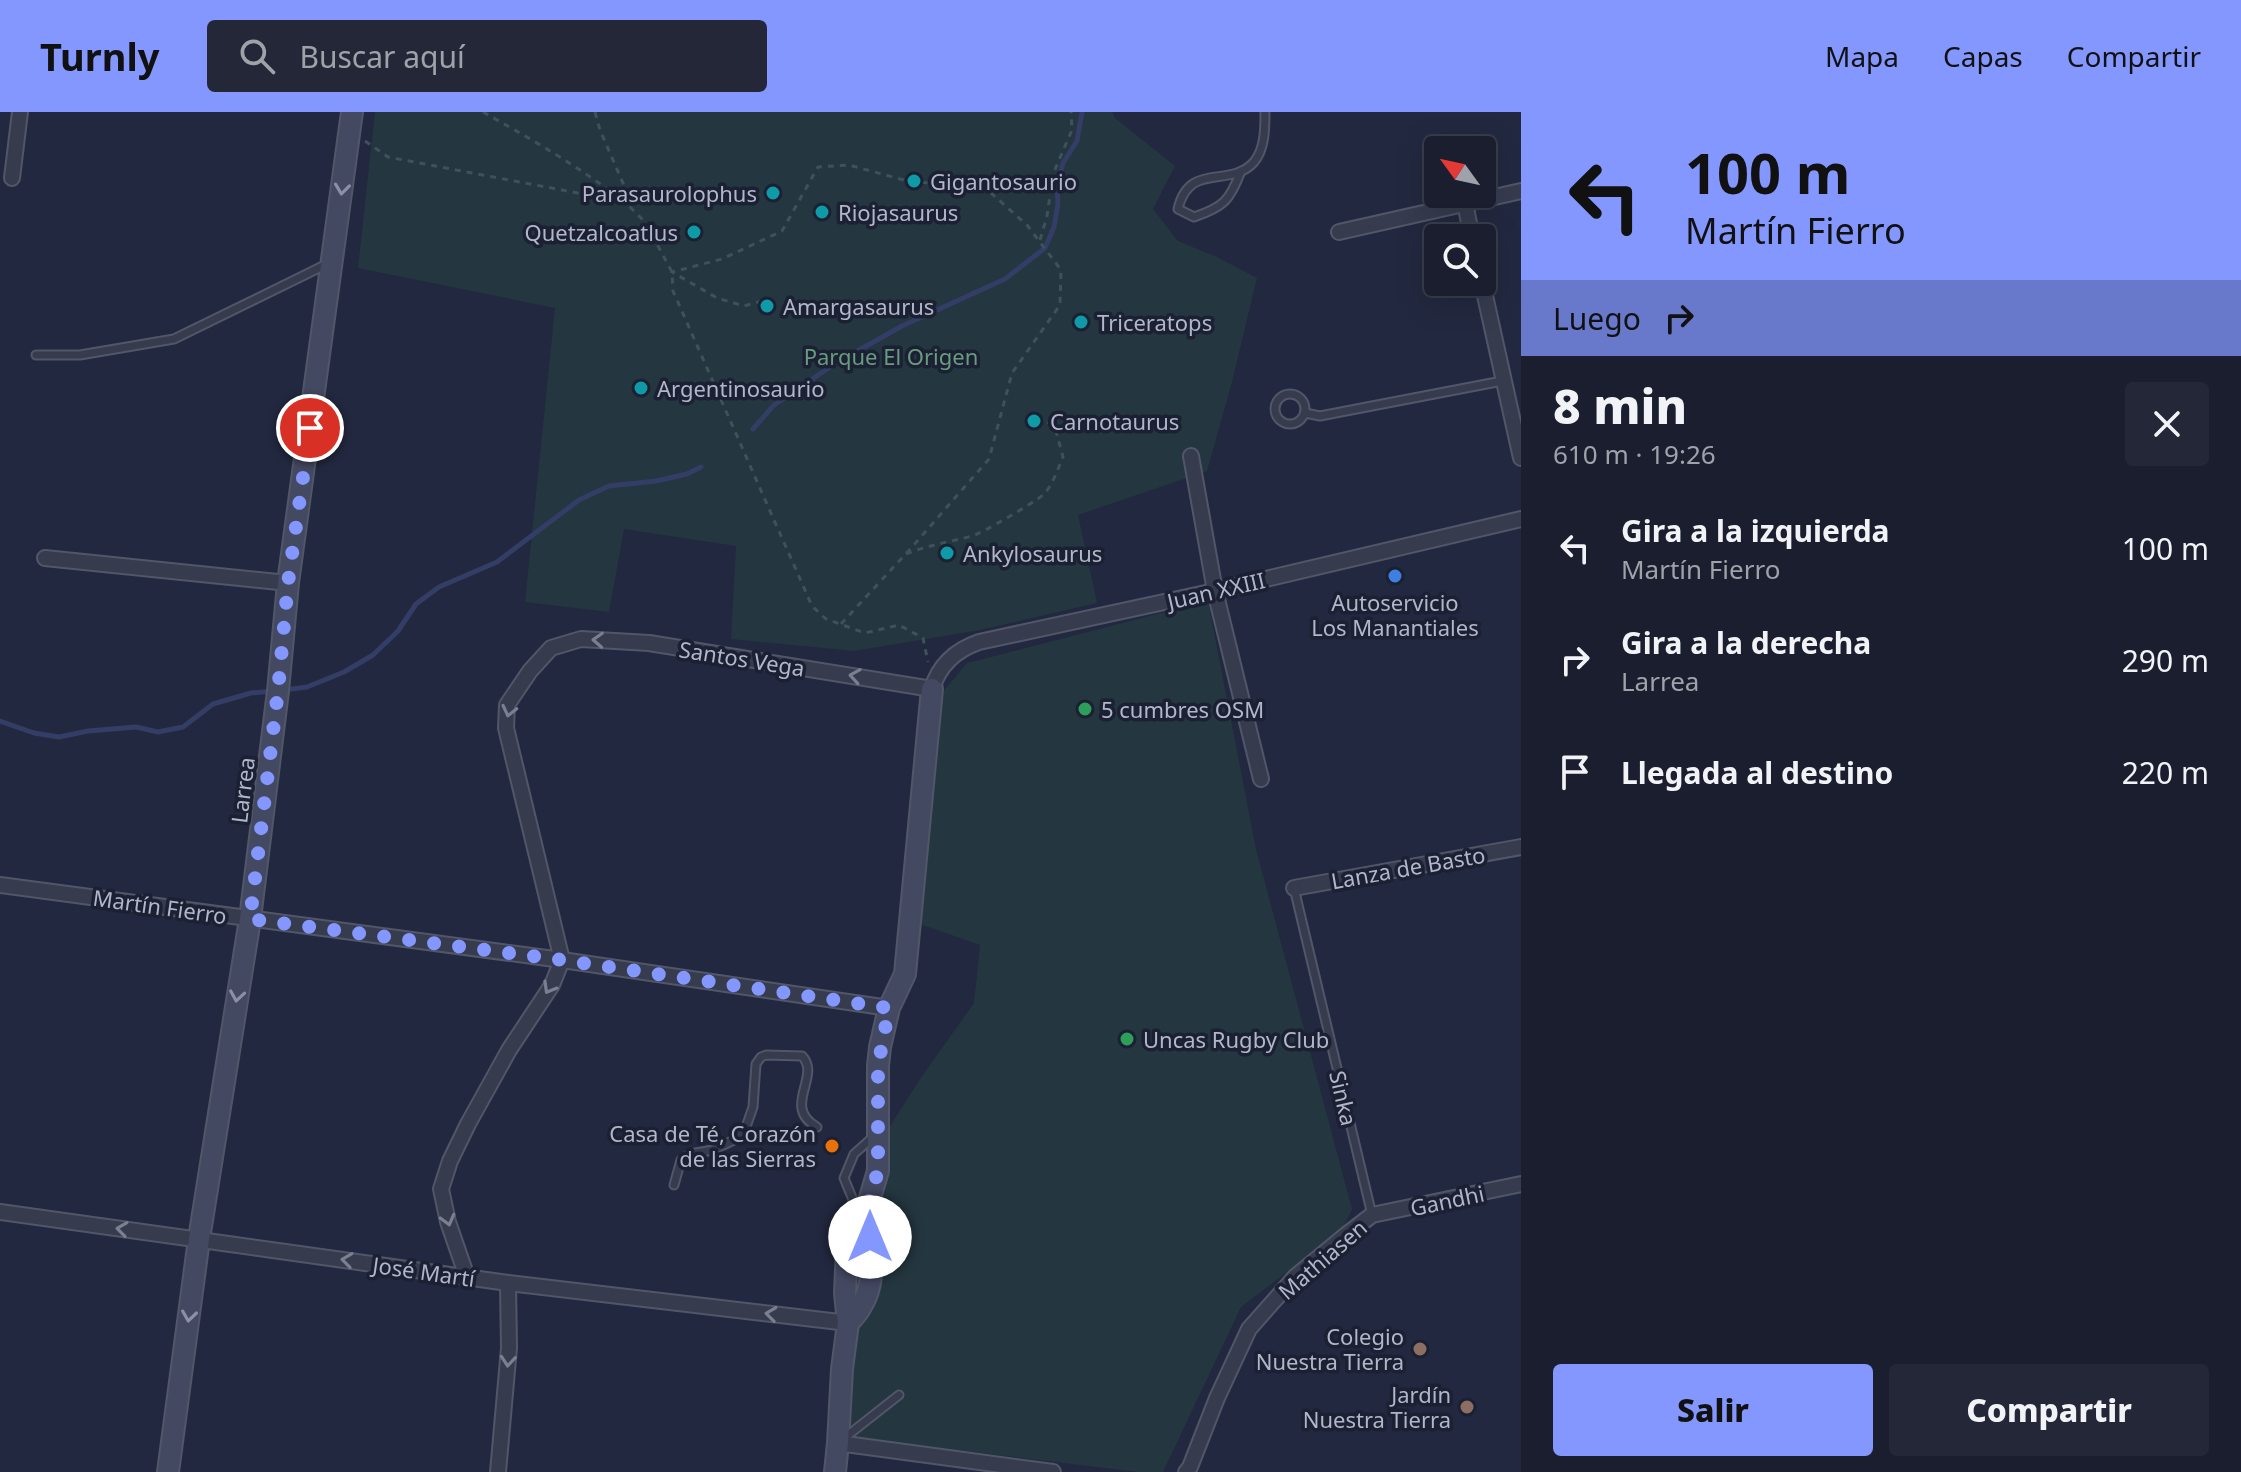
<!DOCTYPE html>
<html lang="es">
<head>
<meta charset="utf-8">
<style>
	body { margin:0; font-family:"Noto Sans",sans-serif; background:#232737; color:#f1f3f6; height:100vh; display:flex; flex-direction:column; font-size:30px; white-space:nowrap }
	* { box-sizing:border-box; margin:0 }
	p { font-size:26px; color:#9fa2aa }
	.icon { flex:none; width:44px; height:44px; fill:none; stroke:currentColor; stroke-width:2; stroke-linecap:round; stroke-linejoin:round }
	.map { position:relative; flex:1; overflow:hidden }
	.details { display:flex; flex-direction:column; background:#1a1e2f; width:720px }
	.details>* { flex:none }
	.hud { background:#8397fe; color:#111; overflow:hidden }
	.needle { width:52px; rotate:303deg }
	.controls { position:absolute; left:1424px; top:24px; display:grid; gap:16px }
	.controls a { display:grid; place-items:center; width:72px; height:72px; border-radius:8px; background:#1a1e2f; box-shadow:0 8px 32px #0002,0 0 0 2px #383c4b; font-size:40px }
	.pin { position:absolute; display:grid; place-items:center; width:68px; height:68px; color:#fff; margin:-34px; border:4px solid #fff; border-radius:50%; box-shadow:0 2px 8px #0007 }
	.me { position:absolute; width:88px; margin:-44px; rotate:0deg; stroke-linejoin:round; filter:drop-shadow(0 0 6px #0008) }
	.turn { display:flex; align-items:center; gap:28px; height:168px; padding:0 32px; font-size:36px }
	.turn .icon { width:104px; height:104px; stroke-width:2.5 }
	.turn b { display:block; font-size:56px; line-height:68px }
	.then { display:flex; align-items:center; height:76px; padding:0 32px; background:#0003; gap:16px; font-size:30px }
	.round { display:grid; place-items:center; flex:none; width:84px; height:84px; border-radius:8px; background:#232737 }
	.overview { display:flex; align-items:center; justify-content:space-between; height:136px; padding:0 32px }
	h1 { font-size:48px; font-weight:800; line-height:60px }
	.cta { display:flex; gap:16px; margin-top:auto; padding:16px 32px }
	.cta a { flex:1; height:92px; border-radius:8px; background:#8397fe; color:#111; font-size:32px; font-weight:800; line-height:92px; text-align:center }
	.cta a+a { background:#232737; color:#f1f3f6 }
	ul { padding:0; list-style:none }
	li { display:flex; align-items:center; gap:24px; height:112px; padding:0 32px }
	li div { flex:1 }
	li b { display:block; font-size:30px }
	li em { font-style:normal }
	header { display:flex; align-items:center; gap:48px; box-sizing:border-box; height:112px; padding:0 40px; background:#8397fe; color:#111 }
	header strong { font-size:38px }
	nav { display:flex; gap:44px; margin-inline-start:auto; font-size:28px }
	.search { width:560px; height:72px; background:#232737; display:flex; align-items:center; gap:20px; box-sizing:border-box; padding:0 28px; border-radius:8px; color:#9fa2aa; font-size:30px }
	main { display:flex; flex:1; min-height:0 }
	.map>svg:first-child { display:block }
	.green { fill:#243640 }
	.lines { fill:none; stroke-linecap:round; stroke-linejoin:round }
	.stream { stroke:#333d65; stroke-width:5 }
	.lane-casing { stroke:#515669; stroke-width:11 }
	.street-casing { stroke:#515669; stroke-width:18 }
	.secondary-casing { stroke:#515669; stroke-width:24 }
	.path { stroke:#3f525a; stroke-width:3; stroke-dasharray:6 6; stroke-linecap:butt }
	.lane { stroke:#363b4e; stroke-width:7 }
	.street { stroke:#363b4e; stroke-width:14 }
	.secondary { stroke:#444962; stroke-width:20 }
	.oneway { stroke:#8c90a6 }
	.oneway2 { stroke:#7a7f92 }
	.route { stroke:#8397fe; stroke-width:14; stroke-dasharray:0 25.2 }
	.culture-dot { fill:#0f9aa8; stroke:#1b2033; stroke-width:3 }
	.shop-dot { fill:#3f7fe0; stroke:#1b2033; stroke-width:3 }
	.leisure-dot { fill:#2e9e5b; stroke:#1b2033; stroke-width:3 }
	.food-dot { fill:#e8710a; stroke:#1b2033; stroke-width:3 }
	.education-dot { fill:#8d6e63; stroke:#1b2033; stroke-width:3 }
	.labels { text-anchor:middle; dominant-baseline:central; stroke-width:7; stroke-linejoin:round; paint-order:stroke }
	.poi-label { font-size:22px; fill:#b2b6ca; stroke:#1b2033; text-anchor:start }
	.park-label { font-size:22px; fill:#689c7f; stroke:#1b2033 }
	.street-label { font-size:22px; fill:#b2b6ca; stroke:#1b2033 }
</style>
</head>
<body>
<header>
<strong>Turnly</strong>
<div class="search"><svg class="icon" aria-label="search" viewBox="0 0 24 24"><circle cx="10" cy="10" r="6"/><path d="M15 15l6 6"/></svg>Buscar aquí</div>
<nav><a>Mapa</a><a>Capas</a><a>Compartir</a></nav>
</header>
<main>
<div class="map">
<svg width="1521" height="1360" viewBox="0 0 1521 1360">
	<rect width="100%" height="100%" fill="#22283f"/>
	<g class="green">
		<path d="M375,0H1112L1115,6L1175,54L1153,97L1178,129L1217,145L1257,166L1231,274L1207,359L1078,403L1097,491L980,518L854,539L731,527L736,434L624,417L609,500L525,490L555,196L358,156Z"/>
		<path d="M1208,489L1256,737L1352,1097L1341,1119L1241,1195L1163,1360H1138L855,1326L851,1322L844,1280L856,1220L871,1189L874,1114L885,1022L922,964L974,891L980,833L917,811L941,582L967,551Z"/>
	</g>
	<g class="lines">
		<g class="stream">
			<path d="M753,317L774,293L836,251L902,214L1005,167L1045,136L1054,115L1058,92L1057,75L1063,51L1077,29L1082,0"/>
			<path d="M284,578L307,575L344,560L373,543L398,519L416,492L439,475L497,450L579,388L609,374L656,369L687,362L701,355"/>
			<path d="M0,609L34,621L59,625L88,619L136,615L158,620L183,615L213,592L251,581L274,579"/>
		</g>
		<defs>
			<g id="lane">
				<path d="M1241,59C1230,88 1224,95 1194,105L1178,97C1189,49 1230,77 1254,50C1265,37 1265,16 1265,0"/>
				<path d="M36,243H80L174,227L327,152"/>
				<circle cx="1290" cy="297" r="15"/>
				<path d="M1305,301L1320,304L1502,269"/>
				<path d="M1294,776L1372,1103"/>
				<path d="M674,1073L681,1048L690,1042L713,1038L738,1026L746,1015L753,995L756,952L761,945L766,943L802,944C822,964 781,995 817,1015"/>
				<path d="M865,1098L853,1088L844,1066L854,1042L873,1025"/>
				<path d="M843,1327L899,1283"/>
			</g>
			<g id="street">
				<path d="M12,66L20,0"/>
				<path d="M1465,91L1472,126"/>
				<path d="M1339,120L1521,79"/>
				<path d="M1482,170L1521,346"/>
				<path d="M1191,344L1215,479L1261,667"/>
				<path d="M45,446L288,471"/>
				<path d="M0,773L562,848L889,896"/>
				<path d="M1294,776L1521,735"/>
				<path d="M0,1100L508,1171L848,1211"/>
				<path d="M467,1165L448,1110L441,1077L450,1049L468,1012L509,938L552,873L562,848L506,616L507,593L530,559L551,536L581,527L649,531L932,577C939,553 956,538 979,530L1215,479L1521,407"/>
				<path d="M838,1331L1053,1360"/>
				<path d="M498,1360L509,1236L508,1171"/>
				<path d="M1186,1360L1190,1355L1217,1286L1249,1217L1295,1165L1346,1123L1372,1103L1521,1072"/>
			</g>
			<g id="secondary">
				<path d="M848,1211C852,1206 857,1202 860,1196C880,1166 868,1132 866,1099"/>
				<path d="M168,1360L199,1127L250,807L278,579L288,471L352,0"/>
				<path d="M835,1360L838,1331L842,1257L848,1211L845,1181L847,1136L853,1120L866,1099L878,1059V954L880,935L889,896L905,862L932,577"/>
			</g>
		</defs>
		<use href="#lane" class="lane-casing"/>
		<use href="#street" class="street-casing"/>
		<use href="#secondary" class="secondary-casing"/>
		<g class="path">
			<path d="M483,0C531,27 578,54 622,88"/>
			<path d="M595,0L600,18L632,92"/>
			<path d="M365,29L388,45L625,90L645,110L672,160L673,179L812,494L826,507L865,521L899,513L923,526L928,550"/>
			<path d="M1040,128L1047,104L1053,62L1072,18L1071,0"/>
			<path d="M762,189L744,194L717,186L672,160L722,147L782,119L818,55L849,53L911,70L982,73L1027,113L1061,158L1060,193L1012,261L989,347L912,435L841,512"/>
			<path d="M906,442C928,433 950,430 972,424C981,422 1035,390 1043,383C1052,375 1058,356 1063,345L1055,315L1046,309"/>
		</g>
		<use href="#lane" class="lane"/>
		<use href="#street" class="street"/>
		<use href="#secondary" class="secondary"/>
	</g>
	<defs><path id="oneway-chevron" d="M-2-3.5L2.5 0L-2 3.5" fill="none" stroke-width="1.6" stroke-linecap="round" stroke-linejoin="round" transform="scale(2)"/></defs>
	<g class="oneway">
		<use href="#oneway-chevron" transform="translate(342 77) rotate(97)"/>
		<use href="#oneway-chevron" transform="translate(237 884) rotate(99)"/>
		<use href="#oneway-chevron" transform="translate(189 1204) rotate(98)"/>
	</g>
	<g class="oneway2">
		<use href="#oneway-chevron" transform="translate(598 528) rotate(-177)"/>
		<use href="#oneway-chevron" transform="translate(855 564) rotate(-171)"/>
		<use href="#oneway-chevron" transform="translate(509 599) rotate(103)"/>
		<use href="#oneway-chevron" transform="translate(549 876) rotate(120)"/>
		<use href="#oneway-chevron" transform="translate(448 1108) rotate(75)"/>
		<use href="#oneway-chevron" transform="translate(122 1117) rotate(-172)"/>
		<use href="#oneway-chevron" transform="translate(347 1148) rotate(-172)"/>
		<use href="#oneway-chevron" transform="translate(771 1202) rotate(-173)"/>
		<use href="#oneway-chevron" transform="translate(508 1249) rotate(95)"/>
	</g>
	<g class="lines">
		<path class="route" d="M310,316L288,471L278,579L250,807L562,848L889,896L878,954V1059L866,1099L870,1125"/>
	</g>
	<g class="culture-dot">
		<circle cx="914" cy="69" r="8"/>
		<circle cx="773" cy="81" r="8"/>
		<circle cx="822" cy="100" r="8"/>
		<circle cx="694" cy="120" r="8"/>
		<circle cx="767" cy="194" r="8"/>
		<circle cx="1081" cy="210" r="8"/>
		<circle cx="641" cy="276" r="8"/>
		<circle cx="1034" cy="309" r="8"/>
		<circle cx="947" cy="441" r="8"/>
	</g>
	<circle class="shop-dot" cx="1395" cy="464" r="8"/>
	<g class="leisure-dot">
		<circle cx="1085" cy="597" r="8"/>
		<circle cx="1127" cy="927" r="8"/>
	</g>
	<circle class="food-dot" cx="832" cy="1034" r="8"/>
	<g class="education-dot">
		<circle cx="1420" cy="1237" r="8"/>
		<circle cx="1467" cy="1295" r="8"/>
	</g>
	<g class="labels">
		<g class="poi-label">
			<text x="930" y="69">Gigantosaurio</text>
			<text x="757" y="81" text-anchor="end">Parasaurolophus</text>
			<text x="838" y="100">Riojasaurus</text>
			<text x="678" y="120" text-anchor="end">Quetzalcoatlus</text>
			<text x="783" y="194">Amargasaurus</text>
			<text x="1097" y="210">Triceratops</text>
			<text x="657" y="276">Argentinosaurio</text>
			<text x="1050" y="309">Carnotaurus</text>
			<text x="963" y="441">Ankylosaurus</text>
			<text x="1395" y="490" text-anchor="middle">Autoservicio<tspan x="1395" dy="25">Los Manantiales</tspan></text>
			<text x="1101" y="597">5 cumbres OSM</text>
			<text x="1143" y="927">Uncas Rugby Club</text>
			<text x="816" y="1021" text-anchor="end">Casa de Té, Corazón<tspan x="816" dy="25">de las Sierras</tspan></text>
			<text x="1404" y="1224" text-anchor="end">Colegio<tspan x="1404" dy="25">Nuestra Tierra</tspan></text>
			<text x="1451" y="1282" text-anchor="end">Jardín<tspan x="1451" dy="25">Nuestra Tierra</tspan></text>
		</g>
		<g class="park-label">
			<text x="891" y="244">Parque El Origen</text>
		</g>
		<g class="street-label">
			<text transform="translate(1216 478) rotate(-13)">Juan XXIII</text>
			<text transform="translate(742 546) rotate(9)">Santos Vega</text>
			<text transform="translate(242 678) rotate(-83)">Larrea</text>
			<text transform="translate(1408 755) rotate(-10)">Lanza de Basto</text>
			<text transform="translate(160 794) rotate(8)">Martín Fierro</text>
			<text transform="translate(1344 986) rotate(77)">Sinka</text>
			<text transform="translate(1447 1088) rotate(-12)">Gandhi</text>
			<text transform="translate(1322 1147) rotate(-41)">Mathiasen</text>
			<text transform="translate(424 1159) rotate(8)">José Martí</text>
		</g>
	</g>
</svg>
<div class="controls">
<a><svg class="needle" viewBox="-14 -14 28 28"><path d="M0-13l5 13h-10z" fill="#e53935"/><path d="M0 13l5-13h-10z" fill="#9fa2aa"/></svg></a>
<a><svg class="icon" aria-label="search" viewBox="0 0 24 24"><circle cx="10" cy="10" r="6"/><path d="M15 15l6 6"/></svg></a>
</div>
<div class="pin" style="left:310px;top:316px;background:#d93025"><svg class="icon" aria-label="arrive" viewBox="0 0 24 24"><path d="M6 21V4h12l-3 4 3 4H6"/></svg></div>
<svg class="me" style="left:870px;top:1125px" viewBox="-20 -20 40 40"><circle r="19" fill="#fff"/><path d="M0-13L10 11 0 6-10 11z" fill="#8397fe"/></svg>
</div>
<section class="details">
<div class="hud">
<div class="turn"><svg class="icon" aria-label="left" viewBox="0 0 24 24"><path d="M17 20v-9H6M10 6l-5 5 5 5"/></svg><div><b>100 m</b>Martín Fierro</div></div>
<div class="then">Luego<svg class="icon" aria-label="right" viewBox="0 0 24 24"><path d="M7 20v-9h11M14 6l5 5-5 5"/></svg></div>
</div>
<div class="overview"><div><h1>8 min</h1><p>610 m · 19:26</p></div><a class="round"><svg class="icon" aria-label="close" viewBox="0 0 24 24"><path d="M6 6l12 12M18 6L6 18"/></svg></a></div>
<ul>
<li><svg class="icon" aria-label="left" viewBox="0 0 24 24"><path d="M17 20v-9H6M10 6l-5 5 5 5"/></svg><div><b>Gira a la izquierda</b><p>Martín Fierro</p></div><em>100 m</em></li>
<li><svg class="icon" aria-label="right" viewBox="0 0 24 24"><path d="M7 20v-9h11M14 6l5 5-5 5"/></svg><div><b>Gira a la derecha</b><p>Larrea</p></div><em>290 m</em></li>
<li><svg class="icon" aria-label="arrive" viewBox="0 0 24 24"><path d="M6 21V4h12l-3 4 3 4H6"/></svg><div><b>Llegada al destino</b></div><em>220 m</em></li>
</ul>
<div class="cta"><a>Salir</a><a>Compartir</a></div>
</section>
</main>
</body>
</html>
